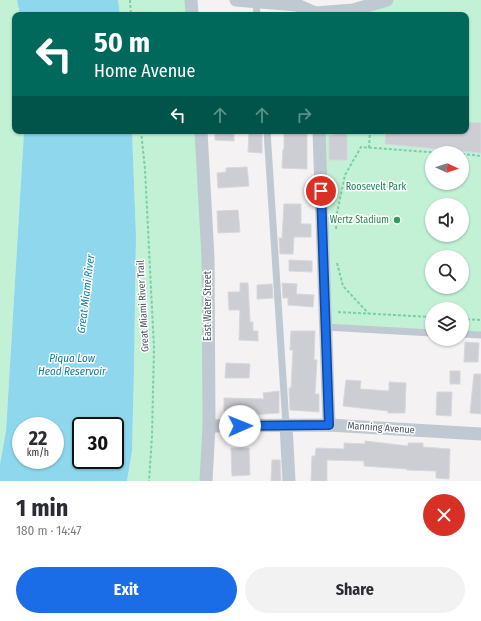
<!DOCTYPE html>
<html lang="en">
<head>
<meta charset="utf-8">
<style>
	body { margin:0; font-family:"Fira Sans Condensed",sans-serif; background:#f2f2f3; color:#2b2b33; height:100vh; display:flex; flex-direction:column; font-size:15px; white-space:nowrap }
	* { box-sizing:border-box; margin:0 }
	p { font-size:13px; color:#7c7c81 }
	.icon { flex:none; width:22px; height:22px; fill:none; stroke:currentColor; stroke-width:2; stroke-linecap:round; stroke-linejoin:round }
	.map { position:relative; height:481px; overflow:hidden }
	.panel { display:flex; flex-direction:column; background:#fff; flex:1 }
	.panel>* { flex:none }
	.banner { position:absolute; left:12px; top:12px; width:457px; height:122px; border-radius:8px; box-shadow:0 1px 3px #0004; background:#00695c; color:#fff; overflow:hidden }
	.needle { width:26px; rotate:94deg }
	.buttons { position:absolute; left:425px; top:146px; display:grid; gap:8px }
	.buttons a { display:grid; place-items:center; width:44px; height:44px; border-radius:50%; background:#fff; box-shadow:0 1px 3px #0004; font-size:20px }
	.speed { position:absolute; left:12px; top:417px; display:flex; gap:8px; font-size:20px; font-weight:700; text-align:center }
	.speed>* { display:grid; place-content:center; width:52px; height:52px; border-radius:50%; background:#fff; box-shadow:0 1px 3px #0004; line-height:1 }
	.speed small { font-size:10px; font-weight:400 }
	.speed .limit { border:2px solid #111; border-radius:6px; background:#fff; color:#111 }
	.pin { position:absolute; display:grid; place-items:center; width:34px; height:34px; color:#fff; margin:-17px; border:2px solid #fff; border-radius:50%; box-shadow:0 1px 4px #0007 }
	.me { position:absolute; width:44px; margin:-22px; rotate:89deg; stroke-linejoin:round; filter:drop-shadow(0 0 3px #0008) }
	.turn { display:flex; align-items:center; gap:14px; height:84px; padding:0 16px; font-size:18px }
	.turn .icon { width:52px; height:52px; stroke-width:2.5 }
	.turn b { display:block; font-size:28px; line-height:34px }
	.lanes { display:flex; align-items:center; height:38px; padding:0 16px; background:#0003; justify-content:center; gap:20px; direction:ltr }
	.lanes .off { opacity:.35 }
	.round { display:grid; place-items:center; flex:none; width:42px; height:42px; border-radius:21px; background:#f2f2f3 }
	.head { display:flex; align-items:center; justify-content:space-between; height:68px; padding:0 16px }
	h1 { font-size:24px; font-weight:700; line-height:30px }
	.primary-button { display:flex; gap:8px; margin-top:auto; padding:8px 16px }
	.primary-button a { flex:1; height:46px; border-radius:24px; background:#1a6de7; color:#fff; font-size:16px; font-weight:700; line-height:46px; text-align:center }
	.primary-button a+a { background:#f2f2f3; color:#2b2b33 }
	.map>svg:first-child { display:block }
	.green { fill:#c2f1d6; fill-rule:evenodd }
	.water { fill:#8fd7ed; fill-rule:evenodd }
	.building { fill:#ccced4; stroke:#d6d8dd }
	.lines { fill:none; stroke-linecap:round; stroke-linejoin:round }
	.path { stroke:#7acfa8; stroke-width:2; stroke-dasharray:3 2; stroke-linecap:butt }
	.lane { stroke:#c0c9d1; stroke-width:7 }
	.street { stroke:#c0c9d1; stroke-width:13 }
	.route-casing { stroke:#114796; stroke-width:10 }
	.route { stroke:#1a6de7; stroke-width:7 }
	.leisure-dot { fill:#2e9e5b; stroke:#fff; stroke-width:1.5 }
	.labels { text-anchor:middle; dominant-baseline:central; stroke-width:3; stroke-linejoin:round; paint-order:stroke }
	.park-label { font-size:10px; fill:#178451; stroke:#fff }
	.leisure-label { font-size:10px; fill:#27864d; stroke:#fff; text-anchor:end }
	.street-label { font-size:10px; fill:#4a5560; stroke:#fff }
	.water-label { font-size:11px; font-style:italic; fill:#0c7da1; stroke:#fff }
</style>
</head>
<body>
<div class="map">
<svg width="481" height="481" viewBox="0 0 481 481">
	<rect width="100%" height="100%" fill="#f4f2f2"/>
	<g class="green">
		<path d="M0,0H17L20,15H15V131H24L6,431L0,464Z"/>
		<path d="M118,0H191L192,15H120Z"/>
		<path d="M387,0H481V335L462,334V309H432V333L325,327L319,131H466V15H315ZM432,153H462V183H432ZM432,205H462V235H432ZM432,257H462V287H432Z"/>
		<path d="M132,131H201L206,481H127L132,451L134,371L136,236Z"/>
	</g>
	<g class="water">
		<path d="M17,0H118L120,15H20Z"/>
		<path d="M24,131H132L136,236L134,371L132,451L127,481H0V464L6,431ZM21,426H55V460H21ZM81,426H115V460H81Z"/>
	</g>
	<g class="building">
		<path d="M466,122L481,123V153L385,144L386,131H466Z"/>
		<path d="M215,131H234V141L215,140Z"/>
		<path d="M284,131H307V169L282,168L283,149H284Z"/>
		<path d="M332,131H347V160H329V135H332Z"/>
		<path d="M249,132L262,133V153L248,152Z"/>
		<path d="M247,167L249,186L218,188L217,173L226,172V168Z"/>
		<path d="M284,204H301V224H311V237H294L293,254H280L279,238H282Z"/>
		<path d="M238,210L240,232L218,233L217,211Z"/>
		<path d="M289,260L312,261V272L289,271Z"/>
		<path d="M240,283H248L250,322H253V331H258V341L239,340L240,310H229L228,292H240Z"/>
		<path d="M282,283L297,284L296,294L314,295L313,307L288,305V298H283Z"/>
		<path d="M272,284L273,298L257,299V285Z"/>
		<path d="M291,331H315L314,360H317L315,394H319V412L290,410L289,388H291L293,350H290Z"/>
		<path d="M465,342L479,343L478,362H464Z"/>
		<path d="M226,363L250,364L249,378H225Z"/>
		<rect x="450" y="371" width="10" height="13"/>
		<path d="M474,374H481V414L470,413Z"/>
		<path d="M346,380L361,381L360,389L389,391V382L406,383L405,413H388V411L343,406Z"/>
		<path d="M279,391V413L250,415V417L224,416V398L264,399L263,393Z"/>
		<path d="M437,392H452L451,416L436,415Z"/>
		<path d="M365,441L408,446V443H423V447L450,449L449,479L436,478V471L407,470V469L364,466V461L327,460V481H311L312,456H315L316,448L344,449V443L365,444Z"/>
		<path d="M231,448H249L250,475L232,476Z"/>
		<path d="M272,460H280L281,481H271Z"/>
	</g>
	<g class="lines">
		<g class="path">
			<path d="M130,0L131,15"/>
			<path d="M141,131L145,169L154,348L152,436L149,481"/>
			<path d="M369,148L370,131"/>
			<path d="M462,154L481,156"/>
			<path d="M336,229L337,213L345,175L361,147L442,153"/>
			<path d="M337,263L343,286L368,313"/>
			<path d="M338,312L432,317"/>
			<path d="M462,319L481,320"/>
		</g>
		<g class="lane">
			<path d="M256,2L257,15"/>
			<path d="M267,131L286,425"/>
			<path d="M325,327L432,333"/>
			<path d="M462,334L481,335"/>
		</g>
		<g class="street">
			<path d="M191,0L192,15"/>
			<path d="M236,0L297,5L315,13L353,10L387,0"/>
			<path d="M201,131L208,258L209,426L206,481"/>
			<path d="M319,131L329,425"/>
			<path d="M286,425L289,481"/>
			<path d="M209,426L329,425L481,434"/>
		</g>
	</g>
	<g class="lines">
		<defs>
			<path id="route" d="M240,426L329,425L321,191"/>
		</defs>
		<use href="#route" class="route-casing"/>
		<use href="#route" class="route"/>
	</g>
	<circle class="leisure-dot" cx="397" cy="220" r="4"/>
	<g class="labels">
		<g class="park-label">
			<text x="376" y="187">Roosevelt Park</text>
		</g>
		<g class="leisure-label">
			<text x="389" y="220">Wertz Stadium</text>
		</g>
		<g class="street-label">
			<text transform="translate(143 306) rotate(-93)">Great Miami River Trail</text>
			<text transform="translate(208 306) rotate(-90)">East Water Street</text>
			<text transform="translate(381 428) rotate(4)">Manning Avenue</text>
		</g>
		<g class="water-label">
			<text transform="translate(86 294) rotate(-83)">Great Miami River</text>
			<text x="72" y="358">Piqua Low<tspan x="72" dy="13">Head Reservoir</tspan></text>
		</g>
	</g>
</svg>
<div class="buttons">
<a><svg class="needle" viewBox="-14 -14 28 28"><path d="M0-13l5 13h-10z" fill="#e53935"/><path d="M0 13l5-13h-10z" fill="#7c7c81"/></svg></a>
<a><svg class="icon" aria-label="sound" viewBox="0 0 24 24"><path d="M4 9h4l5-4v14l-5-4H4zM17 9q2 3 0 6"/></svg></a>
<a><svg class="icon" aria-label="search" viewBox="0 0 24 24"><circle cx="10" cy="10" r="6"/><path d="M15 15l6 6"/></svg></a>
<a><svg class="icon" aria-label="layers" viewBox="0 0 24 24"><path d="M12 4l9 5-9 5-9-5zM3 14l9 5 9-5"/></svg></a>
</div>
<div class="speed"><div>22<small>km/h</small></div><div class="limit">30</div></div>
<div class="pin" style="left:321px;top:191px;background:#d93025"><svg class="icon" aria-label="arrive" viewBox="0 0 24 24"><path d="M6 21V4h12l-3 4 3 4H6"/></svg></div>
<svg class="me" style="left:240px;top:426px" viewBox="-20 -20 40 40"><circle r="19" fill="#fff"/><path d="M0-13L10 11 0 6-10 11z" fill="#1a6de7"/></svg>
<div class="banner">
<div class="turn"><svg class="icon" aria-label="left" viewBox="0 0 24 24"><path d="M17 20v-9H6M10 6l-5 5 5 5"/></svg><div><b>50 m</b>Home Avenue</div></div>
<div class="lanes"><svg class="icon" aria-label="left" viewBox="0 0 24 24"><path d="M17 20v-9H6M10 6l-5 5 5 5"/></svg><svg class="icon off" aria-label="ahead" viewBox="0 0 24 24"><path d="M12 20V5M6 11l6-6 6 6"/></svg><svg class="icon off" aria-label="ahead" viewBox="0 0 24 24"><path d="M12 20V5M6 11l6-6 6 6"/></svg><svg class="icon off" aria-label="right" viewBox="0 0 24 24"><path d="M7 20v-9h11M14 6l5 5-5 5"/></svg></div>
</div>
</div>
<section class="panel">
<div class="head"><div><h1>1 min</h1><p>180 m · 14:47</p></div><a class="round" style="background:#d93025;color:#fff"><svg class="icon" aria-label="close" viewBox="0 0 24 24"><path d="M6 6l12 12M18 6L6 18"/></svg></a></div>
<div class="primary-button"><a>Exit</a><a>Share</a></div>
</section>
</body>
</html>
